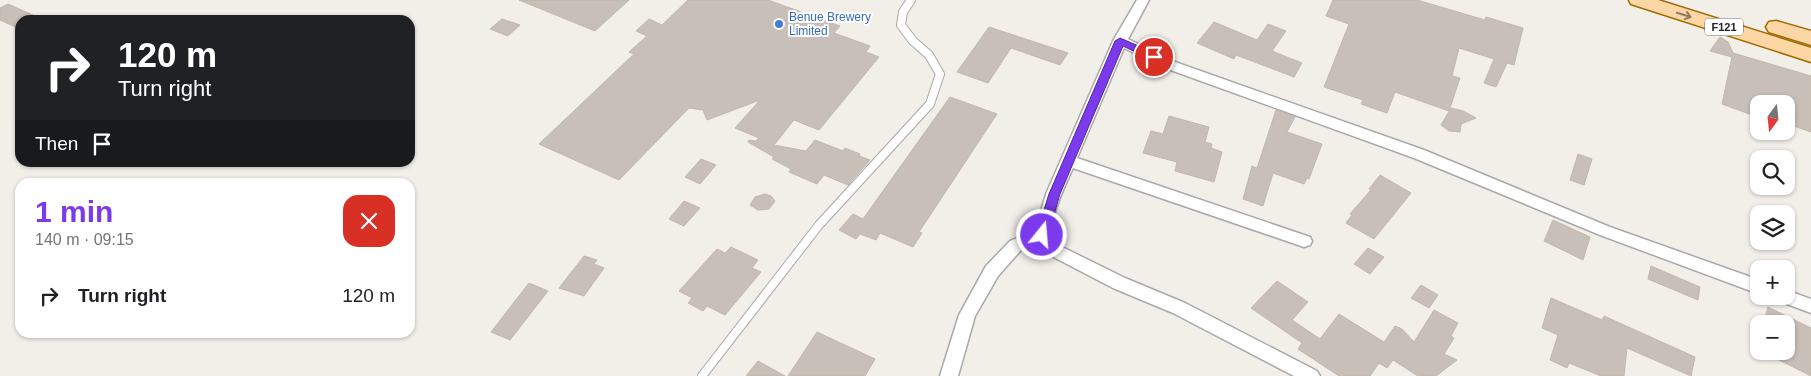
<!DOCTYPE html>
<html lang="en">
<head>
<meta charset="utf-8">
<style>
	body { margin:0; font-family:Helvetica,sans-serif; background:#f2f2f2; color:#202124; height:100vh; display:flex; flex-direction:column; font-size:19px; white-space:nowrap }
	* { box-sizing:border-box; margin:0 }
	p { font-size:16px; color:#757577 }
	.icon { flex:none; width:28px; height:28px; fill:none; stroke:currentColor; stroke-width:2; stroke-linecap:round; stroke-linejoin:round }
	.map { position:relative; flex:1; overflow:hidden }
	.details { position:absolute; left:15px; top:178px; width:400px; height:160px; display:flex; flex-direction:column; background:#fff; border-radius:15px; box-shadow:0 1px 4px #0004 }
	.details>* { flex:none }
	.banner { position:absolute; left:15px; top:15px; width:400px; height:152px; border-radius:15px; box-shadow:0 1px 4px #0004; background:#202124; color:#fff; overflow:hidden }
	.needle { width:32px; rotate:195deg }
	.tools { position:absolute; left:1750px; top:95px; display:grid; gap:10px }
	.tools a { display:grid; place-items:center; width:45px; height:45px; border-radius:10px; background:#fff; box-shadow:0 1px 4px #0004; font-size:25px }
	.pin { position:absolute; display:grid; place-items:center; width:42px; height:42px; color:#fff; margin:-21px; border:2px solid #fff; border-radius:50%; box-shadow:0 1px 5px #0007 }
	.me { position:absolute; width:55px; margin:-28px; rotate:17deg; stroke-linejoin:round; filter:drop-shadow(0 0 4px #0008) }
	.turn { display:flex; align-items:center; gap:18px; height:105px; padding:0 20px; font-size:22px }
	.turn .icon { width:65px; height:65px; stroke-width:2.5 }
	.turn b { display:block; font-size:35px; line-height:42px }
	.then { display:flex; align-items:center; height:48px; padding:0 20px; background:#0003; gap:10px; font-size:19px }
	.round { display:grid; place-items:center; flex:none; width:52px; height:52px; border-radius:15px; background:#f2f2f2 }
	.summary { display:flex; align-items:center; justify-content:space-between; height:85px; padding:0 20px }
	h1 { font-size:30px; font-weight:700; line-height:38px; color:#7c3aed }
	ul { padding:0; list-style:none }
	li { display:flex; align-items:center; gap:15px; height:65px; padding:0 20px }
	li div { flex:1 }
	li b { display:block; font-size:19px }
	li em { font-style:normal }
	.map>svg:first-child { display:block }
	.building { fill:#c7bfb8; stroke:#c4b6ab }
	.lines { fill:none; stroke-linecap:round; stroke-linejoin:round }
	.lane-casing { stroke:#a9a9a9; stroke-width:10 }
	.street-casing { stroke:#a9a9a9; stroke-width:3 }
	.primary-casing { stroke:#a06b00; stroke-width:3 }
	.lane { stroke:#fff; stroke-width:8 }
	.street { fill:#fff; fill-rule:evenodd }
	.primary { fill:#fcd6a4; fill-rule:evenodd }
	.oneway { stroke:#8f7c63 }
	.route { fill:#7c3aed; stroke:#51269a }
	.shop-dot { fill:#3f7fe0; stroke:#fff; stroke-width:2 }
	.labels { text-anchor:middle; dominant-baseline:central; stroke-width:4; stroke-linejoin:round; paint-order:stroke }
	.shield { fill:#fff; stroke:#646464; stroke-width:1 }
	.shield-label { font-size:11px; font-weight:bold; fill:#222 }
	.shop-label { font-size:12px; fill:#366cbe; stroke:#fff; text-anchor:start }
</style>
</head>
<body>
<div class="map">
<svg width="1811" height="376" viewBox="0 0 1811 376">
	<rect width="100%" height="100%" fill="#f2efe9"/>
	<g class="building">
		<path d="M519,0H629L595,31Z"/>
		<path d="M688,0H768L840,26L834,33L870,46L866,52L879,57L819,130L794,120L774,145L806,151L815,140L843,151L845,148L860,154L859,156L870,160L848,185L824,175L817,184L789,172L791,169L772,159L774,157L748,142L749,140L756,141L759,138L735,128L760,100L707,120L703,110L689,108L619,180L539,144L634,54L629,52L647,36L636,31L649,19L662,25Z"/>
		<path d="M1333,0H1417L1485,20L1486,17L1523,28L1514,65L1507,63L1496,87L1484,83L1494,59L1459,48L1452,76L1460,78L1449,111L1395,92L1387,113L1361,104L1363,100L1324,87L1349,24L1326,16Z"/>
		<path d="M8,4L44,20H20V29L0,20V8Z"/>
		<path d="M502,19L520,25L508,36L490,29Z"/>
		<path d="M1214,22L1257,40L1268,24L1286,31L1272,51L1302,63L1294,77L1236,55L1234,59L1197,43Z"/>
		<path d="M989,27L1068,53L1060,65L1011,48L988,83L957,72Z"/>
		<path d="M1720,37L1728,42L1733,53L1811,76V132L1788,124L1789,107L1786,106V104H1779L1758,97L1755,116L1722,104L1732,57L1710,51Z"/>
		<path d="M950,97L997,114L919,232L922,233L913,247L880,233L876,240L860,234L856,239L839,230L853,214L863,219Z"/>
		<path d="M1451,108L1463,111L1476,118L1461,124L1460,132L1449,131L1441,125Z"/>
		<path d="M1276,110L1295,117L1287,132L1322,144L1309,179L1307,178L1304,184L1273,173L1263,206L1243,199L1252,166L1257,168Z"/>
		<path d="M1169,116L1209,127L1205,142L1212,144L1211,148L1222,152L1214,182L1175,171L1177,162L1143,153L1151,131L1163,134Z"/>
		<path d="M1578,154L1592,159L1584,185L1570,180Z"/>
		<path d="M701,159L716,165L700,184L685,177Z"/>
		<path d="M1380,175L1411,193L1374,239L1346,223L1352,215L1350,214L1371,190L1369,189Z"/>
		<path d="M765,194L771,196L775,201L769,209L758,210L750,205L755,197Z"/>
		<path d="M684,201L700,208L684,226L669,219Z"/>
		<path d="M1553,220L1590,237L1583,260L1544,241Z"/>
		<path d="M731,247L758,260L752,268L761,272L725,315L707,306L703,311L688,303L692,298L679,291L717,249L725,253Z"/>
		<path d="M1368,248L1384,257L1370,274L1354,264Z"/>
		<path d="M584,256L597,260L594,264L604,268L584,296L559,288Z"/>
		<path d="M1651,266L1700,287L1698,300L1648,279Z"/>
		<path d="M1277,281L1308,302L1292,320L1320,339L1339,314L1384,342L1395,326L1402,329L1414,342L1434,310L1458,323L1451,336L1454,338L1444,354L1457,360L1436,376H1418L1393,360L1387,368L1379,363L1370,376H1339L1298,349L1302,343L1251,308Z"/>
		<path d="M529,283L548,291L510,340L491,332Z"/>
		<path d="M1421,285L1438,295L1429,308L1411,298Z"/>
		<path d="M1551,298L1602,320L1604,316L1695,357L1691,376L1627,348L1624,376H1601L1569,363L1567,368L1550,360L1558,335L1542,328Z"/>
		<path d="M1768,307L1811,328V376L1761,351H1786V324H1763Z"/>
		<path d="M817,332L875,359L865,376H788Z"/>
		<path d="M758,361L785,376H746Z"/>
	</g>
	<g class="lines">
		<defs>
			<path id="lane" d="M702,376L819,225L930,104L940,74L929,55L913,41L901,25L903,12L911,0"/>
			<g id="street">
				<path d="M1137,0H1149L1128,39L1175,62L1424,150L1610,227L1759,280V294L1600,235L1414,158L1165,68L1124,48L1077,158L1310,237L1312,241L1310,245L1304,247L1073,168C1065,185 1046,225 1052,242L1125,278L1185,303L1317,371L1320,376H1294L1173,313L1113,288L1040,250L1037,243L1022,249L998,276L975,316L958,376H940L959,315L986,266L1010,241L1035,231L1046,194L1113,41Z"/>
				<path d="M1786,290L1811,299V313L1779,301L1777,296H1786Z"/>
			</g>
			<g id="primary">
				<path d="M1629,0H1658L1811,48V62L1631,4Z"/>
				<path d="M1776,21L1811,31V45L1769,32L1766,27L1769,22Z"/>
			</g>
		</defs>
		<use href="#lane" class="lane-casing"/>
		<use href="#street" class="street-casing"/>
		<use href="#primary" class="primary-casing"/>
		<use href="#lane" class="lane"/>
		<use href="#street" class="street"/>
		<use href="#primary" class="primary"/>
	</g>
	<defs><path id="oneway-shaft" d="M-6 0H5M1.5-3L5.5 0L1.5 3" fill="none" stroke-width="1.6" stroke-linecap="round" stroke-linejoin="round" transform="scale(1.25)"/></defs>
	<use class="oneway" href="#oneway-shaft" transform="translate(1684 15) rotate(17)"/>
	<path class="route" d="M1120,38L1157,54L1159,57L1154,60L1150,59L1123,46L1060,194L1048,235L1046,238H1038L1036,235L1049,194L1115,41Z"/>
	<circle class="shop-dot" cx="779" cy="24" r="5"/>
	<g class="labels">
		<rect class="shield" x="1705" y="18.5" width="38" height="17" rx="4"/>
		<g class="shield-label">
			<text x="1724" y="27">F121</text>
		</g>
		<g class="shop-label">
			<text x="789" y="17">Benue Brewery<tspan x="789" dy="14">Limited</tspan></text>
		</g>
	</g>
</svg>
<div class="tools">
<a><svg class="needle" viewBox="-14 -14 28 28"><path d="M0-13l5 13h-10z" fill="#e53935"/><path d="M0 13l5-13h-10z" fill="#757577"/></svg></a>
<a><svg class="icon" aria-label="search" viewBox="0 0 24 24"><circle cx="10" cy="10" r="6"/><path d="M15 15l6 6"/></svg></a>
<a><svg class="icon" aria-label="layers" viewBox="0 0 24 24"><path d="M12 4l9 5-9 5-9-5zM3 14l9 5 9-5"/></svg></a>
<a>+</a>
<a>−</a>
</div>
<div class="pin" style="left:1154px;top:57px;background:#d93025"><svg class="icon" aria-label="arrive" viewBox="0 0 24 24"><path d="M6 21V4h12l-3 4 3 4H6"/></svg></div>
<svg class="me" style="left:1042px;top:235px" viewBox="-20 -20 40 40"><circle r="17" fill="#7c3aed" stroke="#fff" stroke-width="3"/><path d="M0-11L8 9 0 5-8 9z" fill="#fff"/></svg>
<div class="banner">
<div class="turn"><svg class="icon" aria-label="right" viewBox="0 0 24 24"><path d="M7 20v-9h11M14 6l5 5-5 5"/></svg><div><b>120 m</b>Turn right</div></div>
<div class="then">Then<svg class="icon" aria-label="arrive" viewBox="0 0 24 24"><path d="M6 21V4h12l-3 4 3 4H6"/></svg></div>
</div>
<section class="details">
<div class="summary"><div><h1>1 min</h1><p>140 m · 09:15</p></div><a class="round" style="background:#d93025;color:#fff"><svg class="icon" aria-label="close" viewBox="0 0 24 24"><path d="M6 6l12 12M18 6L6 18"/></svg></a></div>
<ul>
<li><svg class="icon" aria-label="right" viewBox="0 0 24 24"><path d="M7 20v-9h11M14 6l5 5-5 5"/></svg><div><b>Turn right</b></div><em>120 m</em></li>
</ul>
</section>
</div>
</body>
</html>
